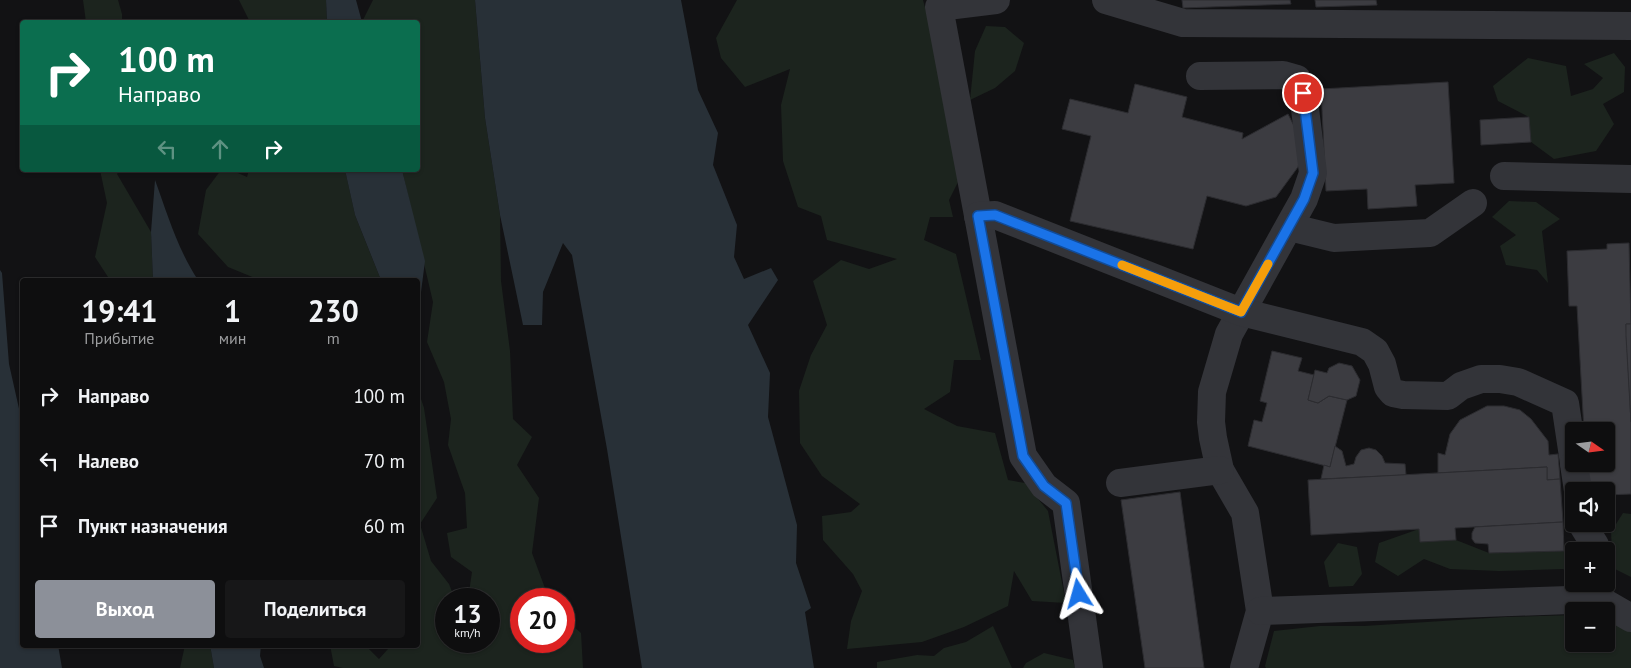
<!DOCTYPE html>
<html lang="ru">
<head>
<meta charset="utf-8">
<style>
	body { margin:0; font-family:"PT Sans",sans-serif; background:#171718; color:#f1f3f6; height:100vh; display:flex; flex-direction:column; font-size:19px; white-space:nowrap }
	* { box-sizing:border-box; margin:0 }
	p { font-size:16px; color:#9b9c9e }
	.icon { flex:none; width:28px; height:28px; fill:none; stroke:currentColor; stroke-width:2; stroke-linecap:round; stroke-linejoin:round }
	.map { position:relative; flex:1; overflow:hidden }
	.side { position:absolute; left:20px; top:278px; width:400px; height:370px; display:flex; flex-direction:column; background:#0e0e0f; border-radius:5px; box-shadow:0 1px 4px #0004,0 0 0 1px #2e2e2f }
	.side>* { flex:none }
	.hud { position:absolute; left:20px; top:20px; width:400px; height:152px; border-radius:5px; box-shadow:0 1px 4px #0004,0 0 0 1px #2e2e2f; background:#0b6e4f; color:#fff; overflow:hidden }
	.needle { width:32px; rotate:104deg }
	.buttons { position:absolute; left:1565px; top:422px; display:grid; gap:10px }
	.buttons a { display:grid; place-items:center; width:50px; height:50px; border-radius:5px; background:#0e0e0f; box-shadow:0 1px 4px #0004,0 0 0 1px #2e2e2f; font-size:25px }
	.speed { position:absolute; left:435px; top:588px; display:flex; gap:10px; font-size:25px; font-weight:700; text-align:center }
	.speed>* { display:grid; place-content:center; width:65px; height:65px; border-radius:50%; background:#0e0e0f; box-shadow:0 1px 4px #0004,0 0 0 1px #2e2e2f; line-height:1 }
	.speed small { font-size:12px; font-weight:400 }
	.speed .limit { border:8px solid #d22; background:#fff; color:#111 }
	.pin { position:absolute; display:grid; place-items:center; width:42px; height:42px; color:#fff; margin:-21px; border:2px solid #fff; border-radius:50%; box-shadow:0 1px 5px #0007 }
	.me { position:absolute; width:55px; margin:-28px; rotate:352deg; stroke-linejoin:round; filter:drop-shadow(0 0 4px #0008) }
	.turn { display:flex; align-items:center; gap:18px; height:105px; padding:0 15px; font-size:22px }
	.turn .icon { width:65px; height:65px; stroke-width:2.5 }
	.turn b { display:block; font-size:35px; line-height:42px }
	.lanes { display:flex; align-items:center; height:48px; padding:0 15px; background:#0003; justify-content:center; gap:25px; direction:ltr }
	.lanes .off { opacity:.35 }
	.eta { display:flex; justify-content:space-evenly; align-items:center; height:85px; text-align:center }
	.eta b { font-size:30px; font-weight:700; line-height:35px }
	.primary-button { display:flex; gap:10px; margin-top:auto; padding:10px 15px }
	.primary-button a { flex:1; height:58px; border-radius:5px; background:#8c9099; color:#fff; font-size:20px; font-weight:700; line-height:58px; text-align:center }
	.primary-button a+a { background:#171718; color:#f1f3f6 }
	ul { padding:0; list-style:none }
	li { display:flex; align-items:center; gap:15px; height:65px; padding:0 15px }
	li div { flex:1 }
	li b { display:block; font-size:19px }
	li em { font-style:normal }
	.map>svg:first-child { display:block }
	.green { fill:#1c241e }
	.water { fill:#283037 }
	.building { fill:#3c3c41; stroke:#2c2c30 }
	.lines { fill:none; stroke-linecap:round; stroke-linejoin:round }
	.minor { stroke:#333439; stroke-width:28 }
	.route-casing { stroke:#114b97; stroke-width:12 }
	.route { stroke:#1a73e8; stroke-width:9 }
	.slow { stroke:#f59e0b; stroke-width:9 }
</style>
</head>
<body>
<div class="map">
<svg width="1631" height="668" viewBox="0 0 1631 668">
	<rect width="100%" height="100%" fill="#121214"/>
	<g class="green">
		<path d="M83,0H118L122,14V22H86Z"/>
		<path d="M239,0H326L327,22H250Z"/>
		<path d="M373,0H475L485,118L500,215L501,281L510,351L513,419L532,437L517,465L539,498L532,553L549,599H521V641H564V618L581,633L583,668H343L334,666L330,645H365L379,659L388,649L386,645H418V390L424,408L437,498L420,524L431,561L449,584L455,599H446V641H489V599H468L472,572L451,557L447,533L467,528L465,493L448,445L451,419L444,382L427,342L433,302L402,170H418V22H362Z"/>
		<path d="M737,0H923L936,49L959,180L949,200L953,217H930L924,240L956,254L981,360H954L950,392L924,409L957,426L995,433L1008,480L1025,483L1048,511L1066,603L1032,601L1014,571L1008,606L964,627L922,642L847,649L851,621L862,591L853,574L823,540L822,516L851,512L860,504L822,476L800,443L799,391L811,355L827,325L813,281L841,260L869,269L897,259L827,240L821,216L798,207L783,161L781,105L790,69L745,87L721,58L716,38Z"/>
		<path d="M986,26L1005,27L1024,43L1015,71L995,88L970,100L975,51Z"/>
		<path d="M1614,53L1625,67L1624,92L1603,104L1614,124L1596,151L1554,159L1531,142L1529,117L1498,101L1493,86L1528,58L1566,66L1571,96L1593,89L1603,78L1584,64Z"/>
		<path d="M100,170H120L117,174L151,232L153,280H110L95,257L107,203Z"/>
		<path d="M221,170H231L247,177L249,170H345L355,215L381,280H260L228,267L198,234L206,190Z"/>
		<path d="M1509,201L1536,202L1560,219L1542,231L1548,283L1537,270L1506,265L1500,246L1516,235L1492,217Z"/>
		<path d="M1623,513L1631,514V577L1613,568L1611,532Z"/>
		<path d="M1419,529L1420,542L1456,540L1489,553L1564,551L1574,553V575L1563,569L1499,571L1450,569L1424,559L1398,576L1375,562L1379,543Z"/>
		<path d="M1338,543L1357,547L1362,574L1353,586L1329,587L1324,562Z"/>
		<path d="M1574,615V644H1606V620L1631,632V668H1266L1265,666L1274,631L1320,626H1364L1505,617Z"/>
		<path d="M993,626L1012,668H877V662L917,655L934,656L944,648L966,642Z"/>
		<path d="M185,645H210L214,668H180Z"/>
		<path d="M1044,653L1073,660L1075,668H1023L1026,663Z"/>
	</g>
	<g class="water">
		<path d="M326,0H356L362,22H327Z"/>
		<path d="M475,0H681L698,90L718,133L713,165L737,225L734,257L744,279L771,268L778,280L748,325L770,373L768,417L797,525L796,563L811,608L805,612L814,668H642L607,449L572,255L563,243L543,292L542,325H523L500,215L485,118Z"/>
		<path d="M345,170H402L425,261L420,300L418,302V280H381L355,215Z"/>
		<path d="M155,180C167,213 178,250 198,280H153L151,232Z"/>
		<path d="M0,270L2,273L9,364L22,422V645H58L62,668H0Z"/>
		<path d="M210,645H261L260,656L264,668H214Z"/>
	</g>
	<g class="building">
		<path d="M1182,0H1290L1291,4L1183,8Z"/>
		<path d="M1315,0H1376L1377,5L1316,7Z"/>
		<path d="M1448,82L1454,183L1415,185L1417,206L1368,209L1367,189L1326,191L1321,89Z"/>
		<path d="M1135,84L1187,97L1182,117L1243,133L1242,139L1288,114L1301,140V152L1298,167L1276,197L1246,206L1207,196L1193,249L1070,221L1091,136L1062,129L1070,99L1128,113Z"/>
		<path d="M1529,117L1531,142L1481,145L1480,120Z"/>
		<path d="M1629,243L1631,324H1626L1631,422V494L1606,495V491H1587L1586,464H1606V431H1584L1577,306H1569L1567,251L1607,249V244Z"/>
		<path d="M1626,324H1631V422L1626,336Z"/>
		<path d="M1272,351L1302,358L1298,371L1314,375L1308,400L1318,403L1329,396L1347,400L1330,467L1248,446L1254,420L1262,422L1267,403L1260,401Z"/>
		<path d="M1339,363L1352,366L1360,380L1356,396L1347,400L1329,396L1318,403L1308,400L1315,370L1327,373L1329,368Z"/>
		<path d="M1487,406H1504L1520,410L1531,419L1548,441L1549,455L1558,454L1560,479L1547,480V467L1438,473V453L1445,455L1450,434L1460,420Z"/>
		<path d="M1335,446L1342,451L1346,466L1354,464L1356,457L1361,450L1369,448L1376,450L1382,456L1385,463L1405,464L1406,475L1321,479L1324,465L1330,467Z"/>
		<path d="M1547,467V480L1560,479L1563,522L1455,528L1456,540L1420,542L1419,529L1311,535L1308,480Z"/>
		<path d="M1180,492L1204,668H1145L1121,500Z"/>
		<path d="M1563,522L1564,551L1489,553L1488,544L1475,543L1472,539V533L1475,527Z"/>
	</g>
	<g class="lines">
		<g class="minor">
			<path d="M996,0L939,7L1023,456L1044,486L1066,503L1089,668"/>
			<path d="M1106,0L1183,23L1631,26"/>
			<path d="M1200,76L1283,75L1297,79L1303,93L1313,173L1304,199L1229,334L1212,392L1211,422L1213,438L1220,470L1245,513L1260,611L1244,668"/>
			<path d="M1504,176L1631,179"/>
			<path d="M978,216L995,215L1241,312L1362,342L1375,351L1382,364L1388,387L1393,393L1403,395L1448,396L1461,386L1481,379H1500L1518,382L1565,403L1574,463"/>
			<path d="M1289,227L1334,238L1430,233L1473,203"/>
			<path d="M1574,464L1578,491"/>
			<path d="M1120,483L1220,470"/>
			<path d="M1582,524L1595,545L1596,551"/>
			<path d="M1260,611L1598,599L1631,618"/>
		</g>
	</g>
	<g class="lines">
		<defs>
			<path id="route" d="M1079,594L1066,503L1044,486L1023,456L978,216L995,215L1241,312L1304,199L1313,173L1303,93"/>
		</defs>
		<use href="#route" class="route-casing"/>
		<use href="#route" class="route"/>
		<path class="slow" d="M1122,265L1241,312L1268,264"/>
	</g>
</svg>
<div class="buttons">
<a><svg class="needle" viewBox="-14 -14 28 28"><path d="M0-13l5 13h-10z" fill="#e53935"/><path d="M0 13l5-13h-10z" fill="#9b9c9e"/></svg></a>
<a><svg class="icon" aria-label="sound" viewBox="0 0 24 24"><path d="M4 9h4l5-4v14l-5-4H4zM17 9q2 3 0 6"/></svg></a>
<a>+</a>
<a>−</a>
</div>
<div class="speed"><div>13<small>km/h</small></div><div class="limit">20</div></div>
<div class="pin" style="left:1303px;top:93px;background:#d93025"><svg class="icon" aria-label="arrive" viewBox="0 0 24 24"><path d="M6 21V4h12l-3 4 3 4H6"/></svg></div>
<svg class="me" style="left:1079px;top:594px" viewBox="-20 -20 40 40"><path d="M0-17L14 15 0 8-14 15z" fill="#1a73e8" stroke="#fff" stroke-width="4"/></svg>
<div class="hud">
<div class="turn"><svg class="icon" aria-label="right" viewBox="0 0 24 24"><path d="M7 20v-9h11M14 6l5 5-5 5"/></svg><div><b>100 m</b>Направо</div></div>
<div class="lanes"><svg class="icon off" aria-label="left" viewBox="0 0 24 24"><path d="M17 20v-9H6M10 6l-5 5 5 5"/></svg><svg class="icon off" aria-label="ahead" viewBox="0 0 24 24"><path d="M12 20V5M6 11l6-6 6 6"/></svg><svg class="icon" aria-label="right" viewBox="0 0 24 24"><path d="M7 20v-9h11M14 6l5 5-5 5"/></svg></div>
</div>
<section class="side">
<div class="eta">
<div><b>19:41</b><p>Прибытие</p></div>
<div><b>1</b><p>мин</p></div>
<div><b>230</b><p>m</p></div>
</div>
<ul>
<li><svg class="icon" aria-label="right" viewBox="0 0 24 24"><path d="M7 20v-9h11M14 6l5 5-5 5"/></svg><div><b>Направо</b></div><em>100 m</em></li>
<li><svg class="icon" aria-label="left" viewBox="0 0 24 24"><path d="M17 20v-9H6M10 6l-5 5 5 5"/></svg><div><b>Налево</b></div><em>70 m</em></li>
<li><svg class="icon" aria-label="arrive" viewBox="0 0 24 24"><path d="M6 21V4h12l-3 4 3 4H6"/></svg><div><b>Пункт назначения</b></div><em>60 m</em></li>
</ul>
<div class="primary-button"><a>Выход</a><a>Поделиться</a></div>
</section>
</div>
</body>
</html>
